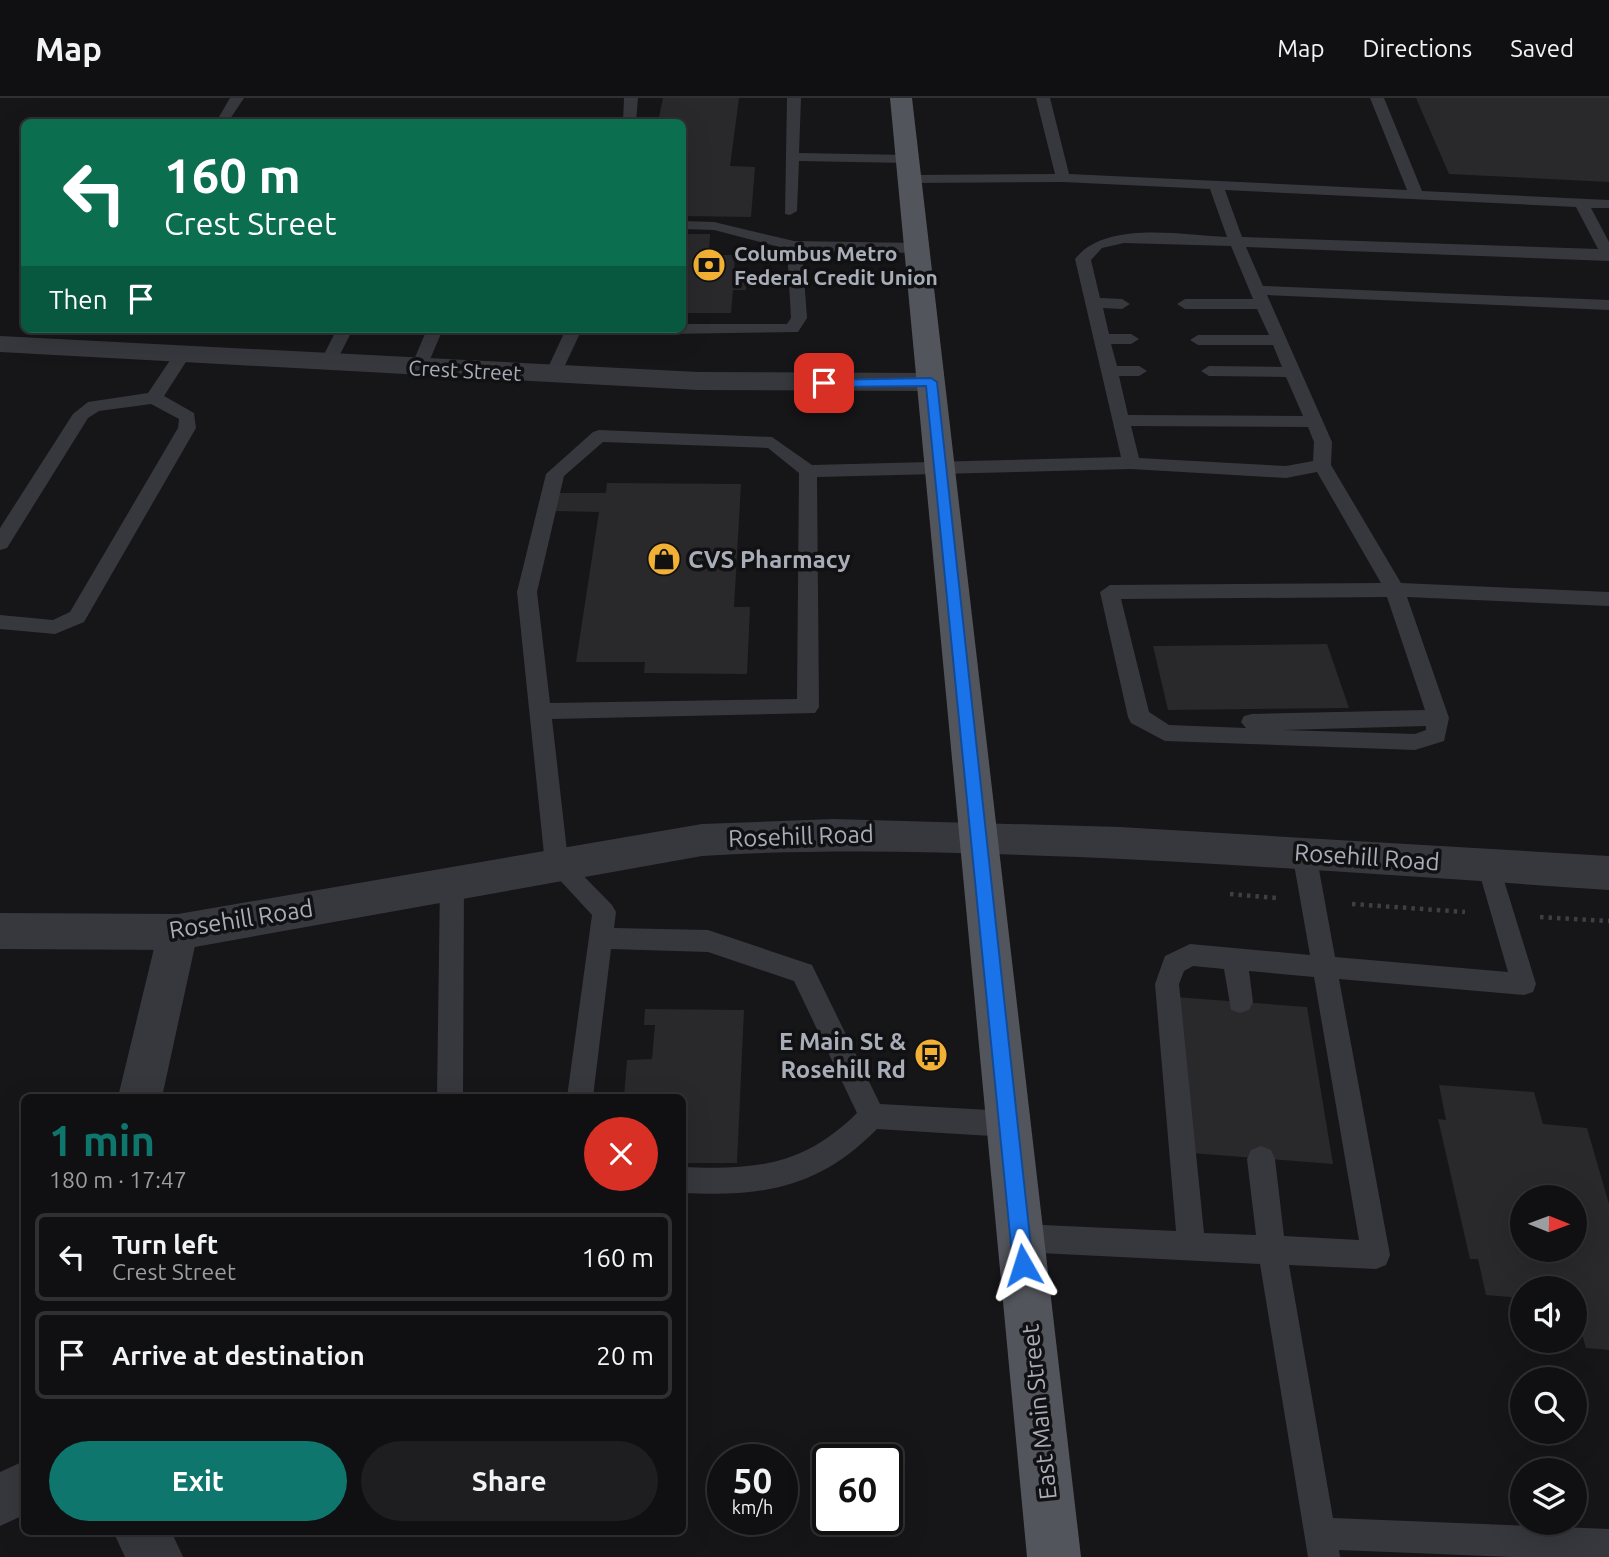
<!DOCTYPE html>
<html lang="en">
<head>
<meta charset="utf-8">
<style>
	body { margin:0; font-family:Ubuntu,sans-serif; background:#1e1e20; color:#f1f3f6; height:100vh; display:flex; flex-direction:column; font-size:26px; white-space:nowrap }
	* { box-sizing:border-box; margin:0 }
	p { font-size:23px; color:#9c9d9f }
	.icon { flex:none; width:38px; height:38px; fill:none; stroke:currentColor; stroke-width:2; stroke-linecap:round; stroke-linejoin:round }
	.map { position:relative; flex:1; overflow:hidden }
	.sheet { position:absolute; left:21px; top:996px; width:665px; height:441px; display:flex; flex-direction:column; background:#101012; border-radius:10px; box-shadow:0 7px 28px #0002,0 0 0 2px #303032 }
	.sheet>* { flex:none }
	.guide { position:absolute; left:21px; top:21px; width:665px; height:214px; border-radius:10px; box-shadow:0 7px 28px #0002,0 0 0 2px #303032; background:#0b6e4f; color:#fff; overflow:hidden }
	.needle { width:46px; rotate:91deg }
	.fabs { position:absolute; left:1510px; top:1087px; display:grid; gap:14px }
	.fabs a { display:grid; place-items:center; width:77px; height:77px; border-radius:50%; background:#101012; box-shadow:0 7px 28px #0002,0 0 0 2px #303032; font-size:35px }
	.speed { position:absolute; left:707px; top:1346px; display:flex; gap:14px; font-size:35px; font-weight:700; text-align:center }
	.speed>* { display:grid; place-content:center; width:91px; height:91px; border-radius:50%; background:#101012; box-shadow:0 7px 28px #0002,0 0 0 2px #303032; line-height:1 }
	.speed small { font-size:18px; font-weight:400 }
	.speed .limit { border:4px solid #111; border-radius:10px; background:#fff; color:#111 }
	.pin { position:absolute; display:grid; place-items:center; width:60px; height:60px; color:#fff; margin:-30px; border-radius:14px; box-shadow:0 4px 10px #0006 }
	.me { position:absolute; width:77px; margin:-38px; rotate:354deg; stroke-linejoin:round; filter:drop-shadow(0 0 5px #0008) }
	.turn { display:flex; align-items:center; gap:24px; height:147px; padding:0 28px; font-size:32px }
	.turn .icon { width:91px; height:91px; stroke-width:2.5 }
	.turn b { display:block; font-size:49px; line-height:60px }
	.then { display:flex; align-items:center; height:66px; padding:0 28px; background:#0003; gap:14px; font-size:26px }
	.round { display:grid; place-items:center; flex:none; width:74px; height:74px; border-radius:37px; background:#1e1e20 }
	.overview { display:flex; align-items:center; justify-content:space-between; height:119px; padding:0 28px }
	h1 { font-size:42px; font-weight:700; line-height:52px; color:#0f766e }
	.primary-button { display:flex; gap:14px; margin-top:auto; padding:14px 28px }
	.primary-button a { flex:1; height:80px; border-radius:42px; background:#0f766e; color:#fff; font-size:28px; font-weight:700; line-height:80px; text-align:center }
	.primary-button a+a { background:#1e1e20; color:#f1f3f6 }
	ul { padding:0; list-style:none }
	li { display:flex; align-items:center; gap:21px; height:88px; margin:0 14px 10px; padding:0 14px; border:4px solid #303032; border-radius:10px }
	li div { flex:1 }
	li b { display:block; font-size:26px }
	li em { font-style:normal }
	header { display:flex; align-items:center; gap:42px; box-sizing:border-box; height:98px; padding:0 35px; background:#101012; border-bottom:2px solid #303032 }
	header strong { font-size:33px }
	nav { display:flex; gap:38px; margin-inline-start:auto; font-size:24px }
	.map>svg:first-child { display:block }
	.building { fill:#29292c; fill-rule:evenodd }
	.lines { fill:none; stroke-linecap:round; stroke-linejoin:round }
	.path { stroke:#3d3f44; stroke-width:4.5; stroke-dasharray:3.5 5; stroke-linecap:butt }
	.service { fill:#37383d; fill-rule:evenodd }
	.minor { fill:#37383d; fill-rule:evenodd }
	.tertiary { fill:#37383d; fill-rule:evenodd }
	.primary { fill:#53555c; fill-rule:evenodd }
	.route { fill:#1a73e8; stroke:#114b97; stroke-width:2 }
	.labels { text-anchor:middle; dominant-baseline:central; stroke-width:7; stroke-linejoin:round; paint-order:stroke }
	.far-poi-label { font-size:21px; font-weight:bold; fill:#a8adb8; stroke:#111113; text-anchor:start }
	.far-street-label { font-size:21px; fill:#a8adb8; stroke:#111113 }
	.poi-label { font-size:24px; font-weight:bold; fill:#a8adb8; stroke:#111113; text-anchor:start }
	.street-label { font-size:24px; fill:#a8adb8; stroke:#111113 }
</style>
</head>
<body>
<header>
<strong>Map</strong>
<nav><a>Map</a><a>Directions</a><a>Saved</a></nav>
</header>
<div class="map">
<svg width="1609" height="1459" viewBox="0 0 1609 1459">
	<rect width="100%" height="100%" fill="#161618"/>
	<g class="building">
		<path d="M663,0H739L730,68L755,69L751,119L682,118V24H658Z"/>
		<path d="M1416,0H1609V84L1449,76Z"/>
		<path d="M682,136H710L709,157H735L734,176H747L746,192H733L731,215H682Z"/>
		<path d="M607,385L741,386L734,509H750L747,576L644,575L645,564H576L599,414L555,413L559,395H606Z"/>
		<path d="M1327,546L1349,610L1168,612L1153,548Z"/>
		<path d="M1175,899L1307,909L1333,1066L1191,1055Z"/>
		<path d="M645,911L744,912L737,1065H682V999H624L627,962L652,961L655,927H644Z"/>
		<path d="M1439,987L1534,994L1543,1026L1587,1030L1609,1106V1252L1586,1250L1575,1213V1190H1522V1200L1486,1197L1478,1161H1470L1438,1021L1446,1022ZM1522,1099H1575V1152H1522Z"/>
	</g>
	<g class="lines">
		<g class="path">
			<path d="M1230,796L1277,800"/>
			<path d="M1352,806L1465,814"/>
			<path d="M1540,819L1609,823"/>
		</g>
		<g class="service">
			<path d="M230,0H244L228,24H216Z"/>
			<path d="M624,0H638L636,24H623Z"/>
			<path d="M787,0H801L799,55L908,57L915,61L908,65L799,63L797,113L790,117L785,116Z"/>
			<path d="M1036,0H1050L1069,76L1407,92L1370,0H1384L1422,93L1609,102V110H1591L1609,144V163L1246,149L1263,188L1609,202V212L1267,197L1332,344L1331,367L1401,485L1609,494V508L1407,499L1449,620L1444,643L1415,652L1165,643L1131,625L1128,619L1100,494L1110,487L1381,485L1317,374L1286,380L1131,371L817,379L819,609L815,615L552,621L568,762L612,807L616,814L614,830L708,832L812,867L880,1006L1008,1013L1017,1017L1021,1026L1017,1035L1008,1039L877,1031C819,1090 763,1099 682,1095V1069C756,1072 803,1068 857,1015L794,883L708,854L611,851L593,999H567L592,817L545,766L517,494L546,376L593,334L599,332L772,339L812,367L1121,359L1075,161C1105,122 1182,137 1227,139L1210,91L1063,84L910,85L903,81L910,77L1055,76ZM1225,92L1576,109L1598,151L1242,139ZM1124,145L1231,148L1253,201H1185L1177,206L1185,211H1257L1269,237H1198L1190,242L1198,247H1273L1282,269L1209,268L1201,273L1209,278L1286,279L1303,318L1128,317L1119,278H1139L1147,273L1139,268H1117L1111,246H1131L1139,241L1131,236H1109L1103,210L1122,211L1130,206L1122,201L1100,200L1091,162L1102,150ZM1131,328L1308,329L1314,344L1313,363L1286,368L1139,360ZM603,344L768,350L799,375L797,601L550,605L537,494L564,378ZM1387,499L1425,612L1252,616L1244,618L1241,624L1246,630L1169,627L1149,614L1121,501ZM1426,628V632L1415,636L1283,632Z"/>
			<path d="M682,123L714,124L794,143L917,145L925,150L917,155L802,153L807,220L798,234L666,236L658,231H682V226H787L791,220L787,151L714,132L682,131Z"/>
			<path d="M337,231H353L334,268H322L320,264Z"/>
			<path d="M427,231H443L425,273H413L411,269Z"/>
			<path d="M566,231H582L559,280H547L545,276Z"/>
			<path d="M183,251L191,256L164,298L194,315L196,330L84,524L55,536L0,531V517L53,522L70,514L178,330L179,321L151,306L99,313L88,320L7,450L0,452V430L73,316L88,304L148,295L177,252Z"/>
			<path d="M1304,745L1312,748L1316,755L1335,859L1508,874L1477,767L1481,760L1489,757L1497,760L1536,886L1533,894L1524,897L1339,881L1390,1157L1386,1167L1376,1171L1289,1167L1333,1420L1609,1431V1459H1512L1339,1452L1340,1459H1308L1260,1166L1020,1154L1010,1150L1006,1140L1010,1130L1020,1126L1176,1133L1155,886L1165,858L1190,846L1310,857L1292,755L1296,748ZM1193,868L1224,871L1231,912L1240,915L1249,912L1253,904L1249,873L1314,879L1359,1142L1284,1138L1275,1061L1271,1052L1261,1048L1251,1052L1247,1061L1256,1137L1204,1135L1179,886L1184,873Z"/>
			<path d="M452,774L460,777L464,784L463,999H437L440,784L444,777Z"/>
		</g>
		<g class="minor">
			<path d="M0,238L698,274L931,275L941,278L945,284L941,290L931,293L698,292L0,254Z"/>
			<path d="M178,816L192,821L198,834L162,999H118L158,834L164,821Z"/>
			<path d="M24,1363V1417L0,1428V1374Z"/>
			<path d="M113,1433H171L183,1459H125Z"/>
		</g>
		<path class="tertiary" d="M833,721L1120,729L1609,758V792C1432,780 1256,767 1079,759C953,754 828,750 702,758L178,852L0,851V815L178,816L702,726Z"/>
		<path class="primary" d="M890,0H912L1081,1459H1027Z"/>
	</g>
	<path class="route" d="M931,280L937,284L1033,1167L1030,1174L1023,1177L1016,1174L1013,1167L926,288L824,289L818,285L824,282Z"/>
	<defs>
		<symbol id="bank-disc" viewBox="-11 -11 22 22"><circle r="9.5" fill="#f2b134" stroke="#111113"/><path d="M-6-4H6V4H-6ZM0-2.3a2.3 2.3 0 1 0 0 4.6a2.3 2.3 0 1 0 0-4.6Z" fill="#111"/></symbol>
		<symbol id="shop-disc" viewBox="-11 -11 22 22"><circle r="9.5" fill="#f2b134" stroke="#111113"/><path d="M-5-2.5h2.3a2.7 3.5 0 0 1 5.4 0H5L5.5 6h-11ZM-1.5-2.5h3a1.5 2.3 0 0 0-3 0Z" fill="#111"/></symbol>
		<symbol id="bus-disc" viewBox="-11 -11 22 22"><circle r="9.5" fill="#f2b134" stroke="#111113"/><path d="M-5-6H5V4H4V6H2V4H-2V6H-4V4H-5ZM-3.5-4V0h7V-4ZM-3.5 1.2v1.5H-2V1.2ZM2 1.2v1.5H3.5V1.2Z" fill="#111"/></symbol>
	</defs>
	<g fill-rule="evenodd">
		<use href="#bank-disc" x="690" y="148" width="38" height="38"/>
		<use href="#shop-disc" x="645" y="442" width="38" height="38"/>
		<use href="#bus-disc" x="912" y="938" width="38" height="38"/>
	</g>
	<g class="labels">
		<g class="far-poi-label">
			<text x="734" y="155">Columbus Metro<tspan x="734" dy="24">Federal Credit Union</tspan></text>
		</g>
		<g class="far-street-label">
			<text transform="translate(465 272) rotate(3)">Crest Street</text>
		</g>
		<g class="poi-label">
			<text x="688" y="461">CVS Pharmacy</text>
			<text x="906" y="943" text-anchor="end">E Main St &amp;<tspan x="906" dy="28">Rosehill Rd</tspan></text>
		</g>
		<g class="street-label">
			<text transform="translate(801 738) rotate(-2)">Rosehill Road</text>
			<text transform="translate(1367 759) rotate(4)">Rosehill Road</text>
			<text transform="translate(241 821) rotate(-9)">Rosehill Road</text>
			<text transform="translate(1039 1314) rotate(-96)">East Main Street</text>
		</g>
	</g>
</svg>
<div class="fabs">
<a><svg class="needle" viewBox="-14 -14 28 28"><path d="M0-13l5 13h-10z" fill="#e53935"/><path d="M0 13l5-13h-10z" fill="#9c9d9f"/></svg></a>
<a><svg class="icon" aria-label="sound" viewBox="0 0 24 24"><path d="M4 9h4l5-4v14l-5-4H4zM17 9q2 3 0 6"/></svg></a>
<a><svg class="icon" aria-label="search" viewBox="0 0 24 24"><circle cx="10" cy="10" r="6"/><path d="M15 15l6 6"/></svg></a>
<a><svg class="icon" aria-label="layers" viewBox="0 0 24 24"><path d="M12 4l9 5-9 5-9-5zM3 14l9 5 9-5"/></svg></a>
</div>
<div class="speed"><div>50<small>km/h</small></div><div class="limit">60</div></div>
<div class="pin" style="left:824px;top:285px;background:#d93025"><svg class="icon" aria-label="arrive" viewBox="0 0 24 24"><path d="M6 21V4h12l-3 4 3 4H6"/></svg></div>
<svg class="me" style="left:1023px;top:1167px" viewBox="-20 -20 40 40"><path d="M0-17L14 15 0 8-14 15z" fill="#1a73e8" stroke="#fff" stroke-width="4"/></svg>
<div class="guide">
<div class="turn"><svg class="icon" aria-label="left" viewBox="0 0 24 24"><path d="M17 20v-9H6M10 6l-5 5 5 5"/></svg><div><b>160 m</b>Crest Street</div></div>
<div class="then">Then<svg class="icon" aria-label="arrive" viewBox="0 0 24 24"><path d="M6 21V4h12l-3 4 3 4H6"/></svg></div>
</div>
<section class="sheet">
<div class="overview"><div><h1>1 min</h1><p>180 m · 17:47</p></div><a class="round" style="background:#d93025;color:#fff"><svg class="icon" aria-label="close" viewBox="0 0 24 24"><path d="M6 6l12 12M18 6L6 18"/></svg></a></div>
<ul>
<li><svg class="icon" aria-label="left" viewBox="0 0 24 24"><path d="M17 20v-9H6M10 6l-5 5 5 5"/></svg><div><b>Turn left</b><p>Crest Street</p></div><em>160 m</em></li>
<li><svg class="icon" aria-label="arrive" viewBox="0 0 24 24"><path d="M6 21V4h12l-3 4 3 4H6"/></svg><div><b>Arrive at destination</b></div><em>20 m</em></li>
</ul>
<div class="primary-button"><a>Exit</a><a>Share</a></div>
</section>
</div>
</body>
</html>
